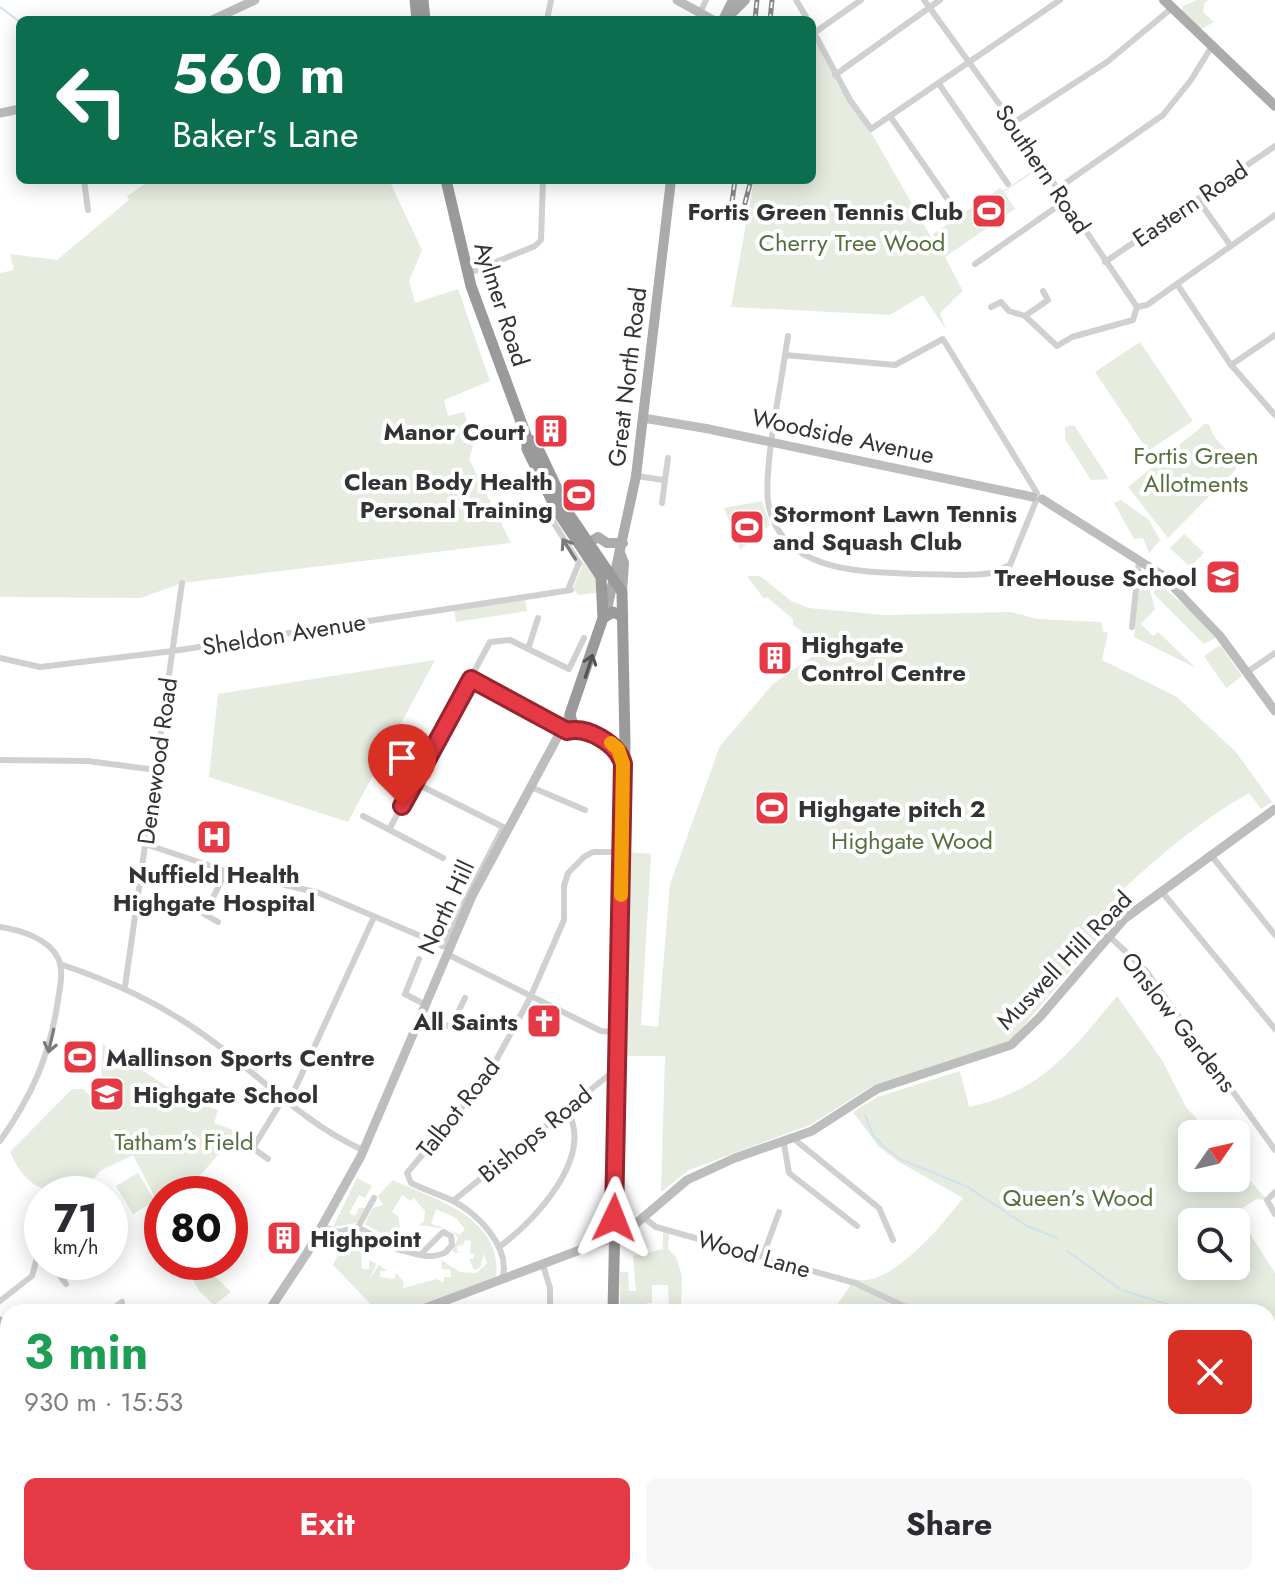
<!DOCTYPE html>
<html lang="en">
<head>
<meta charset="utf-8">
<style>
	body { margin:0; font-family:Jost,sans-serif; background:#f7f7f7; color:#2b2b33; height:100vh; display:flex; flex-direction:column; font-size:30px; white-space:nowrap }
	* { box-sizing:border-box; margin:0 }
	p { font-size:26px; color:#7c7c81 }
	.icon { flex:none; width:44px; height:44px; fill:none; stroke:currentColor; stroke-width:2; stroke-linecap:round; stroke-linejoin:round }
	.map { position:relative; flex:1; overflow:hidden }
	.panel { position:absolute; left:0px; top:1304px; width:1276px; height:282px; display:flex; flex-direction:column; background:#fff; border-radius:24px 24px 0 0; box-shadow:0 4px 20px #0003 }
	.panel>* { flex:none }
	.hud { position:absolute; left:16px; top:16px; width:800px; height:168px; border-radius:12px; box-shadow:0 4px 20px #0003; background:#0b6e4f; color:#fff; overflow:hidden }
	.needle { width:52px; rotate:56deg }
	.buttons { position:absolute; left:1178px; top:1120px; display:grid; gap:16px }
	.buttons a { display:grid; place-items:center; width:72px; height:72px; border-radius:12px; background:#fff; box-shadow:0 4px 20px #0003; font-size:40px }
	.speed { position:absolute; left:24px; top:1176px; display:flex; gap:16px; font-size:40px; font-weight:700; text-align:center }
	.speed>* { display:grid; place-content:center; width:104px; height:104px; border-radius:50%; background:#fff; box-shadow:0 4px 20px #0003; line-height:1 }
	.speed small { font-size:20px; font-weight:400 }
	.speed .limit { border:12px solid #d22; background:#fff; color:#111 }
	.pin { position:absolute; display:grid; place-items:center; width:68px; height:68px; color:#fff; margin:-82px -34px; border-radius:50% 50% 50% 0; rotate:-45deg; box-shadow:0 0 8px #0007 }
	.pin .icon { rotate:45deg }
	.me { position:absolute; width:88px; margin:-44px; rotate:2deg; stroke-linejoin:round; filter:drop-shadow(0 0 6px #0008) }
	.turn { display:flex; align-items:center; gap:28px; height:168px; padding:0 24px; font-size:36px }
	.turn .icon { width:104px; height:104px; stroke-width:2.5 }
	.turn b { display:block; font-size:56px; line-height:68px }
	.round { display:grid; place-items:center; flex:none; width:84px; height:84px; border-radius:12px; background:#f7f7f7 }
	.overview { display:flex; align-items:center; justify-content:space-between; height:136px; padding:0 24px }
	h1 { font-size:48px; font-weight:700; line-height:60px; color:#1e9e55 }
	.button { display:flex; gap:16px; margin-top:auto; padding:16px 24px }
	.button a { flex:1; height:92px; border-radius:12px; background:#e63946; color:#fff; font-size:32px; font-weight:700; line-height:92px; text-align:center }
	.button a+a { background:#f7f7f7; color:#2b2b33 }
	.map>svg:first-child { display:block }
	.green { fill:#e6ecdf; fill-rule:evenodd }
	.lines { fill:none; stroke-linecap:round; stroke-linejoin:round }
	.stream { stroke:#cfe2ee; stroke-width:2 }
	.street { stroke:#d0d0d0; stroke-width:6 }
	.secondary { stroke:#bdbdbd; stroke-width:9 }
	.primary { stroke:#ababab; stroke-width:10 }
	.highway { stroke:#9a9a9a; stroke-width:11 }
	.rail-casing { stroke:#888; stroke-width:5 }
	.rail { stroke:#fff; stroke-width:2; stroke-dasharray:6; stroke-linecap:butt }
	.secondary-bridge { stroke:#bdbdbd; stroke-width:9 }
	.oneway { stroke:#7a7a7a }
	.oneway2 { stroke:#525252 }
	.route-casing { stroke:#96252e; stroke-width:20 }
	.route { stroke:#e63946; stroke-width:14 }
	.slow { stroke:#f59e0b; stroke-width:14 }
	.labels { text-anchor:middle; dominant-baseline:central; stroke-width:8; stroke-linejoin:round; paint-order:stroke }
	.street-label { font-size:24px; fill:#333; stroke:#fff }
	.poi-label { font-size:24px; font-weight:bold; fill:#333; stroke:#fff; text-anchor:start }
	.park-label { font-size:24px; fill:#56703f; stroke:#fff }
</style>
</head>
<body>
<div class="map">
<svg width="1275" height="1585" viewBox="0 0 1275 1585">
	<rect width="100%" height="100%" fill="#fff"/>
	<g class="green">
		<path d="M1197,0H1210L1205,2L1203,12L1214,22L1201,29L1182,11L1183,6Z"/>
		<path d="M812,33L838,85L872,134L943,258L933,234L1000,188L1003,191L1037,168L1038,169L1004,192L1015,209L945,257L963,291L940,313L946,330L923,295L890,315L731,307L754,180H812Z"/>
		<path d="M151,180H389L422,250L409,281L415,303L458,289L490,381L444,400L448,416L464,412L469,427L478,430L469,459L511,543L182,583L141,598L0,597V273L14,270L10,254L57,260L129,200L127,196Z"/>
		<path d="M1140,342L1193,421L1148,451L1095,372Z"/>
		<path d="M1205,424L1210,425C1213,445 1235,449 1236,469L1168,538L1128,487Z"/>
		<path d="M1074,425L1109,479L1091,480L1065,439V427Z"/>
		<path d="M1121,500L1149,520L1160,540L1149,553L1143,538L1134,539L1114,503Z"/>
		<path d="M762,501L770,525L740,549L724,508Z"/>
		<path d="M1184,534L1204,553L1190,567L1170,548Z"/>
		<path d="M581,559L596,579L597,593L578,595L573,588L582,567Z"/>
		<path d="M1141,570L1152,579L1149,587L1155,609L1141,624L1153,636L1158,632L1196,668L1134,637Z"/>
		<path d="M747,576H760L791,601L809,608L885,615L1011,612L1037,619L1101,622L1103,631L1108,633L1102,660L1177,697L1236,752L1272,802L1261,809L1249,793C1201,820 1160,855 1120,892L1132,906L1106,929L1010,1042L872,1086L810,1125L689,1170L661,1192L665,1056H625L629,852L651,854L641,1025L658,1027L670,884L720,746L773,684L824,648L793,625V619L767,597L764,599Z"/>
		<path d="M1155,581L1189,609L1215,638L1204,644L1154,594Z"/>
		<path d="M525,598L527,611L456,622L454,609Z"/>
		<path d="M1220,645L1242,676L1226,688L1204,656Z"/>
		<path d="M435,660L348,822L209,777L218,694Z"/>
		<path d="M1117,996L1162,1060L1186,1107L1210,1134H1192V1178H1236V1164L1267,1200L1257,1199L1236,1212L1275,1273V1358L1268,1361V1312H832L855,1279C889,1290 944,1223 963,1198L899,1162L879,1147L853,1112L877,1097L960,1071L969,1107C1043,1091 1071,1051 1117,996ZM1192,1222H1236V1266H1192Z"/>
		<path d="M103,1044L187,1100L218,1110L214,1123L238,1132L184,1194H162V1211L133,1155L100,1171L82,1194C45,1194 26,1188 10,1152L72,1089H83L100,1105Z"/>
		<path d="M138,1173L155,1201L133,1214L116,1186Z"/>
		<path d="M357,1178L372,1186L365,1198L359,1195L349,1213L355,1216L359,1208H365L356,1223L333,1227Z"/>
		<path d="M393,1180C435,1200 503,1217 496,1277L410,1312H378L333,1265L341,1249L323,1243L327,1234L341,1236L344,1244L360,1242L359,1236H352L354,1233H365L371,1250L369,1256L368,1247L361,1248L362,1269H369V1260L377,1264L368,1281L379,1265L387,1271H380V1277L395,1279L396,1273L404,1282L403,1288L437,1279L443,1283L444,1277H451V1270L442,1269L441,1260L460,1272L476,1273L487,1264L480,1239L484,1254L480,1268L474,1270L469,1259H474V1254L470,1253L471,1241L465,1240L464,1245L460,1241L463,1246L458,1245L457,1251L462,1253L452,1252L458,1238L452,1231L460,1235L465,1229L456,1218L436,1209L431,1224L447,1229L419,1225L424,1221L425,1211L414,1198L411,1201L402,1195L392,1212L398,1216L402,1238L397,1243L365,1224L373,1208L383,1205L378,1196Z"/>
		<path d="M663,1232L669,1234L668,1249L676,1257L682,1276L681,1312H669L668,1285H652V1303H647V1307H637V1312H620V1272H628L629,1291H636L633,1256L663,1249Z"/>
		<path d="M189,1262H200L231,1292L214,1305L200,1292L184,1265Z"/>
		<path d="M1275,1472V1585H990L980,1578H1268V1476Z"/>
		<path d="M1,1483H8V1538L0,1533Z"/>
	</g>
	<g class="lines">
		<g class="stream">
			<path d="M0,7L20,22"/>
			<path d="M20,26L17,32L20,38"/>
			<path d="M19,76L20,62"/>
			<path d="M865,1115L873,1135L884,1147L902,1160L963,1185"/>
			<path d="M966,1186L1027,1226L1057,1238"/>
			<path d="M1067,1251L1120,1289"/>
			<path d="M1123,1290C1145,1299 1167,1302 1189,1312"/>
		</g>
		<g class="street">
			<path d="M796,0L808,20"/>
			<path d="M924,0L1013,123L1137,307"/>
			<path d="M700,13L706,0"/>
			<path d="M547,20L551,0"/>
			<path d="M812,29L850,100L871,129L1060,0"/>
			<path d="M814,33L861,0"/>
			<path d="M835,75L940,0"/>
			<path d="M939,84L1008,184"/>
			<path d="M890,116L958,214"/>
			<path d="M1013,123L1107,62L1172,8"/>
			<path d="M84,180L88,210"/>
			<path d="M1057,189L1163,115L1191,80L1212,46"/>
			<path d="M1198,200L1231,246"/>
			<path d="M1105,262L1275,146"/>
			<path d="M975,264L1065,201"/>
			<path d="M467,274L535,246L541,240L543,180"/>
			<path d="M1177,284L1231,365L1275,415"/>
			<path d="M991,307L1001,302L1009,311L1025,316L1048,300L1043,291"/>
			<path d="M1137,307L1147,305L1275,215"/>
			<path d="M1025,316L1057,346L1072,337L1133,320L1137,307"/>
			<path d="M785,355L788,336"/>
			<path d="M1231,365L1275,335"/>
			<path d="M636,476L664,480"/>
			<path d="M1036,501L1010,565L992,573C968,577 942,574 918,574C865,572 784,574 769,507C762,475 780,391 785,355L895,365L943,339L1037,493"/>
			<path d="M662,503L668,458"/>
			<path d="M557,511L551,515L552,520L579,563L568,590"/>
			<path d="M1132,627L1139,561"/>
			<path d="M528,649L538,618"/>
			<path d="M0,658L40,667L173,651L571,590"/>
			<path d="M1247,672L1275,653"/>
			<path d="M471,679L561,727"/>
			<path d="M0,760L88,761L156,770"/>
			<path d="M415,783L505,828"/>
			<path d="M531,787L585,810"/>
			<path d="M363,816L443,858"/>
			<path d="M390,828L490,642L510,640L569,669L584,638"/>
			<path d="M145,844L226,871L319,893L449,948"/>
			<path d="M1210,854L1275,935"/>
			<path d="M1162,892L1275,1029"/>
			<path d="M199,911L218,922"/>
			<path d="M205,914L226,871"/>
			<path d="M0,927C20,930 48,938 58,958C64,970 60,987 58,1000C50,1055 32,1096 0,1141"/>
			<path d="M1109,936L1146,971L1275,1150"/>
			<path d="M442,946L503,828"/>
			<path d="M447,954L601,1031L620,1033"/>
			<path d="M419,959L405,994L426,1005"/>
			<path d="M60,964C113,982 158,1002 204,1035C258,1073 302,1123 363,1150"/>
			<path d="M125,987L182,583"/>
			<path d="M422,1016L451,1027L465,998"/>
			<path d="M288,1104L374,917"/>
			<path d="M794,1139L879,1208L893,1240"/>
			<path d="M243,1141L268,1159"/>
			<path d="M784,1144L789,1173L857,1226"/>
			<path d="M253,1148L283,1099"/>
			<path d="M1275,1192L1267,1200L1275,1214"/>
			<path d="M453,1201L610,1074L619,1072"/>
			<path d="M643,1217L656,1227L855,1283L916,1312"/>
			<path d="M322,1227L339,1232L358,1227L397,1249C413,1253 430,1261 446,1252L452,1245L451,1236L443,1232L420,1255"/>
			<path d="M358,1227L374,1198"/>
			<path d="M499,1247C534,1222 597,1155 566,1109"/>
			<path d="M763,1256L779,1212"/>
			<path d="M50,1262L66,1284"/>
			<path d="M543,1265L550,1288V1312"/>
			<path d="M502,1279C512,1248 477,1212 451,1200C438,1194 425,1190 411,1183L407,1173L487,1077L530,998L564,920V886L568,873L584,857L593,852H622"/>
			<path d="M0,1301L32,1276L40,1247L31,1234L39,1228"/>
			<path d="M109,1312L122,1302"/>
			<path d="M0,1365L8,1360"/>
			<path d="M1268,1427L1275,1423"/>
			<path d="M0,1481L8,1479"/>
			<path d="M358,1578L364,1585"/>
			<path d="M715,1578L716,1585"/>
			<path d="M259,1585L260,1578"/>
			<path d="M636,1585L639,1578"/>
			<path d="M880,1585L885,1578"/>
		</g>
		<g class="secondary">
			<path d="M677,0L713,20"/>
			<path d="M212,20L255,0"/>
			<path d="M0,113L20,109"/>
			<path d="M643,418L709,429"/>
			<path d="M713,430L1033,497"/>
			<path d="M1042,499L1162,575L1220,636L1275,711"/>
			<path d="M268,1312L307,1253L361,1156L472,896L570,714"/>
			<path d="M415,1312L625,1233L687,1180L735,1158L812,1131L877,1089L1011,1045L1040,1017L1124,919L1275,809"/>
			<path d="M0,1321L8,1336"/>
			<path d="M0,1455H8"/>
			<path d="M0,1542L8,1546"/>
			<path d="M63,1578L66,1585"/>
			<path d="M824,1578L834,1585"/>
		</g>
		<g class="primary">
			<path d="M1164,0L1275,106"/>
			<path d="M724,18L733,0"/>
			<path d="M725,20L745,0"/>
			<path d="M590,542L598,537L607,543H623"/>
			<path d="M621,555L624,563L622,592"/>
			<path d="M606,614L636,476L671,180"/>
		</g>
		<g class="highway">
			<path d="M415,0L417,20"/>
			<path d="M423,0L425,20"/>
			<path d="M446,180L471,286L527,438V449L557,511L601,577L603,618"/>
			<path d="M527,438L536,444L569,514L622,592L625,744L613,1312"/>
			<path d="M622,759C616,738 590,737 573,726L570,714L603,618L613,612L622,616"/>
			<path d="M573,1585L576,1578"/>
		</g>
		<defs>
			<g id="rail">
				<path d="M755,20L757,0"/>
				<path d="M770,20L772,0"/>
				<path d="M732,202L735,180"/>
				<path d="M745,203L751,180"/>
			</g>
		</defs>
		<use href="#rail" class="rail-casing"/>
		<use href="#rail" class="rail"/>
		<path class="secondary-bridge" d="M709,429L713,430"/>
	</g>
	<defs><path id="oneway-shaft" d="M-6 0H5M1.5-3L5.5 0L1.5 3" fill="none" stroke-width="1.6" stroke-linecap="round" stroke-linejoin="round" transform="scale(2)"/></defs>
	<g class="oneway">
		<use href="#oneway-shaft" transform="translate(569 549) rotate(-123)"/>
		<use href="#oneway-shaft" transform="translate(51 1041) rotate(103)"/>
	</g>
	<use class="oneway2" href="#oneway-shaft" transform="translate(589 666) rotate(-72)"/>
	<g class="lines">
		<defs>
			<path id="route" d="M402,806L471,679L567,731C588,726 618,744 623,764L614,1218"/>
		</defs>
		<use href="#route" class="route-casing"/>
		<use href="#route" class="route"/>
		<path class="slow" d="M611,743L618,749L623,764L621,895"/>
	</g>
	<defs>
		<symbol id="stadium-square" viewBox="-11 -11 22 22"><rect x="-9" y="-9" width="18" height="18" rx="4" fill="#e63946" stroke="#fff"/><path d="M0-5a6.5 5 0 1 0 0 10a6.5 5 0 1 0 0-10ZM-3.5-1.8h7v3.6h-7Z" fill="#fff"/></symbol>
		<symbol id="building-square" viewBox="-11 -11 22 22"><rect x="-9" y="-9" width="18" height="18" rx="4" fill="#e63946" stroke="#fff"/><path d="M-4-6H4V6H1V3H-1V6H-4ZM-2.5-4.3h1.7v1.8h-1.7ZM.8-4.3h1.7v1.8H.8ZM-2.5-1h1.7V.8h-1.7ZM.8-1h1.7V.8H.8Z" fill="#fff"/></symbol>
		<symbol id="school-square" viewBox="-11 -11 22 22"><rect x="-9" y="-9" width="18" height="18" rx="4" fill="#e63946" stroke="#fff"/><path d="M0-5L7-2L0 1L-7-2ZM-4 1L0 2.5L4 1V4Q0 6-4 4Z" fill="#fff"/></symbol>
		<symbol id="hospital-square" viewBox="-11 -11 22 22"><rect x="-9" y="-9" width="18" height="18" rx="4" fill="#e63946" stroke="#fff"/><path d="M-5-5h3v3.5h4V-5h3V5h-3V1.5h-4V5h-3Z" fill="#fff"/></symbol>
		<symbol id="church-square" viewBox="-11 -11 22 22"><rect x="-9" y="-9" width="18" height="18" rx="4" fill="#e63946" stroke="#fff"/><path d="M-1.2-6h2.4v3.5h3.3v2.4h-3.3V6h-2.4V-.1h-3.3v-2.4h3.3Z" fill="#fff"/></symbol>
	</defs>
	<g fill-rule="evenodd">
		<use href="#stadium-square" x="969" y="191" width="40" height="40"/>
		<use href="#building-square" x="531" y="411" width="40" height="40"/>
		<use href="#stadium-square" x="559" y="475" width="40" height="40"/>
		<use href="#stadium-square" x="727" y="507" width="40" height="40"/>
		<use href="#school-square" x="1203" y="557" width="40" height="40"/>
		<use href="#building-square" x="755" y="638" width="40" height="40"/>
		<use href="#stadium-square" x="752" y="788" width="40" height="40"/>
		<use href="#hospital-square" x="194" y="817" width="40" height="40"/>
		<use href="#church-square" x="524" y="1001" width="40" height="40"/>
		<use href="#stadium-square" x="60" y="1037" width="40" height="40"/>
		<use href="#school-square" x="87" y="1074" width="40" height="40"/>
		<use href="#building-square" x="264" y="1218" width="40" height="40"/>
	</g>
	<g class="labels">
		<g class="street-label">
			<text transform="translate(1043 169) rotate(56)">Southern Road</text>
			<text transform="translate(1190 204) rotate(-34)">Eastern Road</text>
			<text transform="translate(502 304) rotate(72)">Aylmer Road</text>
			<text transform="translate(627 377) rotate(-83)">Great North Road</text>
			<text transform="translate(843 436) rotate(12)">Woodside Avenue</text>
			<text transform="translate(284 634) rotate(-9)">Sheldon Avenue</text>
			<text transform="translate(157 761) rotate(-82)">Denewood Road</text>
			<text transform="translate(446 907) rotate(-65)">North Hill</text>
			<text transform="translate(1064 960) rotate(-46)">Muswell Hill Road</text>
			<text transform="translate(1179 1022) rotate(52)">Onslow Gardens</text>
			<text transform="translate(458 1108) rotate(-52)">Talbot Road</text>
			<text transform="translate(535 1134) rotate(-39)">Bishops Road</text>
			<text transform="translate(754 1254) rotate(16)">Wood Lane</text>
		</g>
		<g class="poi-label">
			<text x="963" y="211" text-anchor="end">Fortis Green Tennis Club</text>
			<text x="525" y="431" text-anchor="end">Manor Court</text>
			<text x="553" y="481" text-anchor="end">Clean Body Health<tspan x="553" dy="28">Personal Training</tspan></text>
			<text x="773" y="513">Stormont Lawn Tennis<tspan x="773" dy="28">and Squash Club</tspan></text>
			<text x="1197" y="577" text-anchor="end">TreeHouse School</text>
			<text x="801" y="644">Highgate<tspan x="801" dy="28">Control Centre</tspan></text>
			<text x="798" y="808">Highgate pitch 2</text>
			<text x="214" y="874" text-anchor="middle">Nuffield Health<tspan x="214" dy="28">Highgate Hospital</tspan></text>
			<text x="518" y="1021" text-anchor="end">All Saints</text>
			<text x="106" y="1057">Mallinson Sports Centre</text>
			<text x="133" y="1094">Highgate School</text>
			<text x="310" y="1238">Highpoint</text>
		</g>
		<g class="park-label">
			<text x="852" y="242">Cherry Tree Wood</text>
			<text x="1196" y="455">Fortis Green<tspan x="1196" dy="28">Allotments</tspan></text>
			<text x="912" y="840">Highgate Wood</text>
			<text x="184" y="1141">Tatham's Field</text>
			<text x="1078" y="1197">Queen’s Wood</text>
		</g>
	</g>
</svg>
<div class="buttons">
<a><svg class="needle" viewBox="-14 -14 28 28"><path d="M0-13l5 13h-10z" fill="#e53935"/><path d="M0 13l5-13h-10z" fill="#7c7c81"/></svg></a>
<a><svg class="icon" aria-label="search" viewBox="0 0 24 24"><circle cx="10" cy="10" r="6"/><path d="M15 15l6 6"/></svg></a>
</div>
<div class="speed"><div>71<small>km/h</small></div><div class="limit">80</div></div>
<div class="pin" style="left:402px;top:806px;background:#d93025"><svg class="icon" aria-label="arrive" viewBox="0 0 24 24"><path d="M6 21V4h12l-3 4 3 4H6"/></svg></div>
<svg class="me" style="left:614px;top:1218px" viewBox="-20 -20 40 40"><path d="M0-17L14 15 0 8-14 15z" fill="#e63946" stroke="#fff" stroke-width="4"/></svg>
<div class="hud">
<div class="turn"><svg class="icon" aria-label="left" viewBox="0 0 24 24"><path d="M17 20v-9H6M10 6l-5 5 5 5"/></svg><div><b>560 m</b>Baker's Lane</div></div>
</div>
<section class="panel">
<div class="overview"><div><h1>3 min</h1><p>930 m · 15:53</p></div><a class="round" style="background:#d93025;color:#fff"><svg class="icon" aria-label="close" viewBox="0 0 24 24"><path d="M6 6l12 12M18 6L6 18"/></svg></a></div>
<div class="button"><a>Exit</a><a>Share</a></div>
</section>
</div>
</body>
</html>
